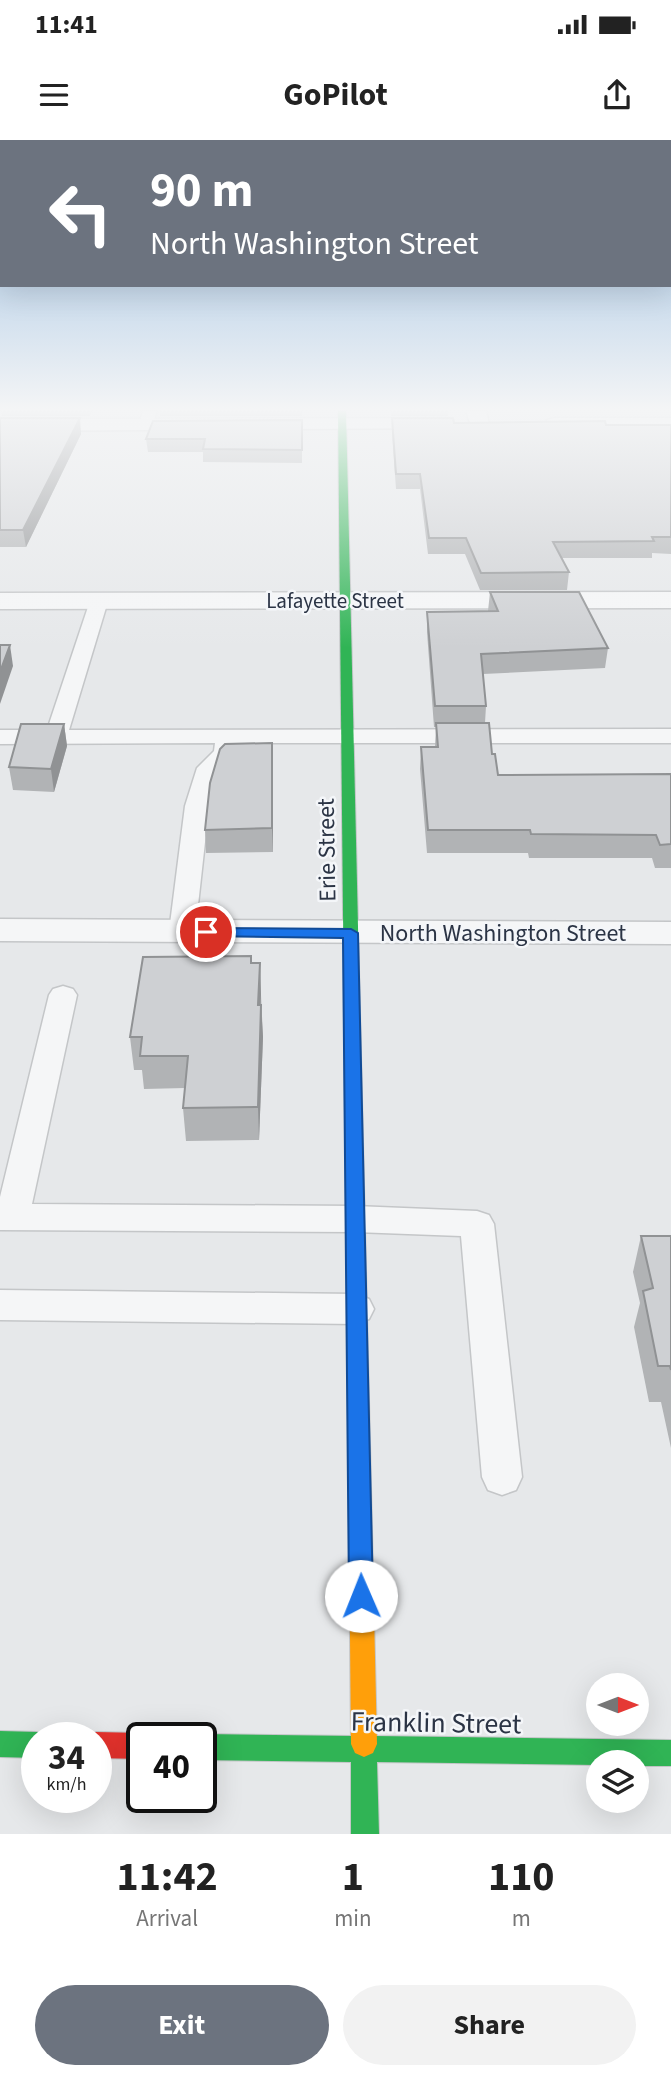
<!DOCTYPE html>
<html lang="en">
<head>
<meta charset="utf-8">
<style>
	body { margin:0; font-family:"Source Sans 3",sans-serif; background:#f2f2f2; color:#222; height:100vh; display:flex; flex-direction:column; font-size:26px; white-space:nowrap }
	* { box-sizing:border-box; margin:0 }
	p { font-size:23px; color:#767676 }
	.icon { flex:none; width:38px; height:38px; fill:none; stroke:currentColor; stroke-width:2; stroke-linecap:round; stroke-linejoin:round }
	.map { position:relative; height:1694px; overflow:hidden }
	.panel { display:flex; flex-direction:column; background:#fff; flex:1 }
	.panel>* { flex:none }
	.hud { position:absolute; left:0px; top:0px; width:672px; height:147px; box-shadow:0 7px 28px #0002; background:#6c737f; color:#fff; overflow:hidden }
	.needle { width:46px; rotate:90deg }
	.fabs { position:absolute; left:586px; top:1533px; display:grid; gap:14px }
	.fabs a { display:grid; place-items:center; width:63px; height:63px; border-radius:50%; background:#fff; box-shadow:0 7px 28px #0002; font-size:35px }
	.speed { position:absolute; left:21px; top:1582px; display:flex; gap:14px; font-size:35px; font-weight:700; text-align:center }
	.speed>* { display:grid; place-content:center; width:91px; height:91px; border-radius:50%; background:#fff; box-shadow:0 7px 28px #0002; line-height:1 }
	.speed small { font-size:18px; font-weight:400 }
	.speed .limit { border:4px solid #111; border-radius:10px; background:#fff; color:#111 }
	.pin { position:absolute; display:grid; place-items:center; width:60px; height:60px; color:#fff; margin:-30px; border:4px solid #fff; border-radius:50%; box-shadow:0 2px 7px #0007 }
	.me { position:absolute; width:77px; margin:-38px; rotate:359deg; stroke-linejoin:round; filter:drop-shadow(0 0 5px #0008) }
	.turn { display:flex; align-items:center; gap:24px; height:147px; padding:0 35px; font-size:32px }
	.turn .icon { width:91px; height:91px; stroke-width:2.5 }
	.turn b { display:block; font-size:49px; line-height:60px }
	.eta { display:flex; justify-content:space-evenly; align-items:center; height:119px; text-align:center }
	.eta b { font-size:42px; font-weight:700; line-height:49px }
	.action { display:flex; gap:14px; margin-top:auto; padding:14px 35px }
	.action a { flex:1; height:80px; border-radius:42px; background:#6c737f; color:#fff; font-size:28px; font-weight:700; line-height:80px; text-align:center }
	.action a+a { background:#f2f2f2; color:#222 }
	.status { display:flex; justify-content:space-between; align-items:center; height:49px; padding:0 35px; background:#fff; direction:ltr }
	.status svg { height:19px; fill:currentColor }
	header { display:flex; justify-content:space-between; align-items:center; height:91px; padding:0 35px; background:#fff; font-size:32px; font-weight:700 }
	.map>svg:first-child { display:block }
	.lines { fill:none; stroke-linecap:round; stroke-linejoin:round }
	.lane-casing { stroke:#c4c6c8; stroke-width:3 }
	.street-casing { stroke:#c4c6c8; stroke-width:3 }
	.fast-casing { stroke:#c4c6c8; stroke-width:2 }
	.slow-casing { stroke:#c4c6c8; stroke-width:2 }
	.jam-casing { stroke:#c4c6c8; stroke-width:2 }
	.lane { fill:#f5f6f7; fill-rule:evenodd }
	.street { fill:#f5f6f7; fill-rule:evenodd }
	.fast { fill:#30b455; fill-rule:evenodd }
	.slow { fill:#ff9f0a; fill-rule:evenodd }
	.jam { fill:#e5322d; fill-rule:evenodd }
	.wall { fill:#b1b3b5 }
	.shaded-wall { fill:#909294 }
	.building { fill:#ced0d3; stroke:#909294; stroke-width:2 }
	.route { fill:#1a73e8; stroke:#114b97; stroke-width:2 }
	.labels { text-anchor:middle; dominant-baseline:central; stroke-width:5; stroke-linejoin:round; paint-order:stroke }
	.far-street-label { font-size:21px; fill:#2b3445; stroke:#f4f6f9 }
	.street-label { font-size:24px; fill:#2b3445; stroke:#f4f6f9 }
	.near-street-label { font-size:28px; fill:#2b3445; stroke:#f4f6f9 }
</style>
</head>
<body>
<div class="status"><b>11:41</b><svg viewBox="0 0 49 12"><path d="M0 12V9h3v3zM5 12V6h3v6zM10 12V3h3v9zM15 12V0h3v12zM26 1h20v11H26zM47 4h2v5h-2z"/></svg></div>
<header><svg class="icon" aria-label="menu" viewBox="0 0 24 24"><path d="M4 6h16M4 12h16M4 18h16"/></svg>GoPilot<svg class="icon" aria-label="share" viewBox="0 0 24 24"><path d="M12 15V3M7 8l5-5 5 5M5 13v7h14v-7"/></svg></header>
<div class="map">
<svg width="671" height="1694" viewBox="0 0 671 1694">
	<rect width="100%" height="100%" fill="#e6e8ea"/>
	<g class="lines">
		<defs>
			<g id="lane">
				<path d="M143,271H157L151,288H141L139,285Z"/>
				<path d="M99,455L108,461L69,590L671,589V603H237L236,613L219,630L209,666L195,792L191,798L182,800L173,798L169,792L185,666L197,628L214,611L215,603L0,604V590H47L90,461Z"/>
				<path d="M63,846L73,849L77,855L32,1064L355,1066L477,1071L489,1075L494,1084L522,1337L516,1350L502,1355L488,1350L482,1337L461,1096L355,1092L0,1090V1057L49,855L53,849Z"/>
				<path d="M0,1150L356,1154L369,1159L374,1169L369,1179L356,1184L0,1180Z"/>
			</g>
			<g id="street">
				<path d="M466,271H486L489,284L486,288H472Z"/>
				<path d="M445,278L452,280L455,284L452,288L0,291V279Z"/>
				<path d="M554,278H671V290L547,288L544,284L547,280Z"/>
				<path d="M671,452V468L0,469V453Z"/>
				<path d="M0,779L671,782V804L0,801Z"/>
			</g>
			<g id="fast">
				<path d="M338,271H346L367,1174L364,1180L357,1182L350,1180L347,1174Z"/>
				<path d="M0,1591L37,1592L47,1598H37V1618L0,1617Z"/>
				<path d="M364,1591L374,1596L671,1600V1626H637V1622H598V1625L377,1622L379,1694H351V1622L201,1620V1598H192L201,1594L354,1596Z"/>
			</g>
			<path id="slow" d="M357,1166L364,1168L367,1174L377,1604L373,1613L364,1617L355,1613L351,1604L347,1174L350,1168Z"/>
			<path id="jam" d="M96,1592L142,1593L152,1598H142V1619L96,1618V1598H86Z"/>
		</defs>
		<use href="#lane" class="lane-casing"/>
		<use href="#street" class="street-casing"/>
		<use href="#fast" class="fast-casing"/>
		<use href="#slow" class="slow-casing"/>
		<use href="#jam" class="jam-casing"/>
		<use href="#lane" class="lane"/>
		<use href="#street" class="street"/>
		<use href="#fast" class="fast"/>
		<use href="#slow" class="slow"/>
		<use href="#jam" class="jam"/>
	</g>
	<g class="wall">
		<path d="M1,271H92L90,276H2Z"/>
		<rect x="160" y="271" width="142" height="5"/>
		<rect x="391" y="271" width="57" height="5"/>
		<path d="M0,278L81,294L26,407H0Z"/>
		<path d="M392,278L454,283L671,285V414L652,413V418H561L569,432L567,450H480L465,414H428L420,349H396L392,293Z"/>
		<path d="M302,280V323L203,322V312H148L146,299Z"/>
		<path d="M490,452L608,508L605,528L483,534L486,566L485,583L492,614L498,635L671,634V728H655L652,718H529L528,713H427L420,629L421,607H435L436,587H434L427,492V472L488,471Z"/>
		<path d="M64,584L67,606L54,652L13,650L9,627Z"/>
		<path d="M273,626V712L206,713L205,690Z"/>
		<path d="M251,816L252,823H260L261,855L263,897L259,1000L186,1001L183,968L185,948L144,949L142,930H134L130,897Z"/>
		<path d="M641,1096H671V1308L661,1262H649L634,1187L640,1163L633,1132Z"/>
	</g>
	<g class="shaded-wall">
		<path d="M80,278L81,294L26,407L23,390Z"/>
		<path d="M10,505L13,526L0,564V532Z"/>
		<path d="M64,584L67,606L54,652L51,629Z"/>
		<path d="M272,603L273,626V712L272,688Z"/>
		<path d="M260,823L261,855L259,897L258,865Z"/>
		<path d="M261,865L263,897L259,1000L258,967Z"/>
	</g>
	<g class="building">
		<path d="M0,278H80L23,390H0Z"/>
		<path d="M392,278H453L454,283L605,281L606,285H671V397H652L654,401L553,402L569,432L481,433L466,398H429L420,334H396Z"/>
		<path d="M302,280V310L203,309L205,299H146L153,281Z"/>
		<path d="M490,452H579L608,508L481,514L486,566H435L427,472L498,471Z"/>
		<path d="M0,505H10L0,532Z"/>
		<path d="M436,583H489L492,614H495L498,635L671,634V704L660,705L656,695L531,694L530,690H428L421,607H438Z"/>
		<path d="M21,584H64L51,629L9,627Z"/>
		<path d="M272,603V688L205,690L210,643L220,609L225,604Z"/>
		<path d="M251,816V823H260L258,865H261L258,967L183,968L188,916H140L142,897H130L143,817Z"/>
		<path d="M641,1096H671V1230L670,1226H658L643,1151L653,1148Z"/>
	</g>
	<linearGradient id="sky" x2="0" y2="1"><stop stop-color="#93bae0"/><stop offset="0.53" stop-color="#f4f5f6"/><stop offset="1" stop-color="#f4f5f6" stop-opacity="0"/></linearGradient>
	<rect width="671" height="508" fill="url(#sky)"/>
	<path class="route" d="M206,788L351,789L358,793L373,1456L370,1464L361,1468L353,1464L349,1456L343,798L201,796L199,792L201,789Z"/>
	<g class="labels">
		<g class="far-street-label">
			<text x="335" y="461">Lafayette Street</text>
		</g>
		<g class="street-label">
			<text transform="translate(327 710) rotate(-91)">Erie Street</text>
			<text x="503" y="793">North Washington Street</text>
		</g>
		<g class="near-street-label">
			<text transform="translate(436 1583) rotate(1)">Franklin Street</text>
		</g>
	</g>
</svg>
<div class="fabs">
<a><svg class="needle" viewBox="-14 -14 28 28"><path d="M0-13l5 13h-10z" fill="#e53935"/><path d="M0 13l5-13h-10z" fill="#767676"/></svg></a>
<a><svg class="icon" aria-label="layers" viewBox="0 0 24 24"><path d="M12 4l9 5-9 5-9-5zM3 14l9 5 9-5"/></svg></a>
</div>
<div class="speed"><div>34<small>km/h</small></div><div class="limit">40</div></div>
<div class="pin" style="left:206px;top:792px;background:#d93025"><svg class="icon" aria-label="arrive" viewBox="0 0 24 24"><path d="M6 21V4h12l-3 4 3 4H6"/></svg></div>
<svg class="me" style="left:361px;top:1456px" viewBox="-20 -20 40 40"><circle r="19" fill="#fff"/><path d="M0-13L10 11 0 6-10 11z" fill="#1a73e8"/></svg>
<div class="hud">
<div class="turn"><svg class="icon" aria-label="left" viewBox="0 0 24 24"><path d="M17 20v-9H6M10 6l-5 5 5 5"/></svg><div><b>90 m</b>North Washington Street</div></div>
</div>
</div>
<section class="panel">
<div class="eta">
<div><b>11:42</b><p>Arrival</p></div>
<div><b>1</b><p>min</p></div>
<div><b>110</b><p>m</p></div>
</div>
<div class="action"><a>Exit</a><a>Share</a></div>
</section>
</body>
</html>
